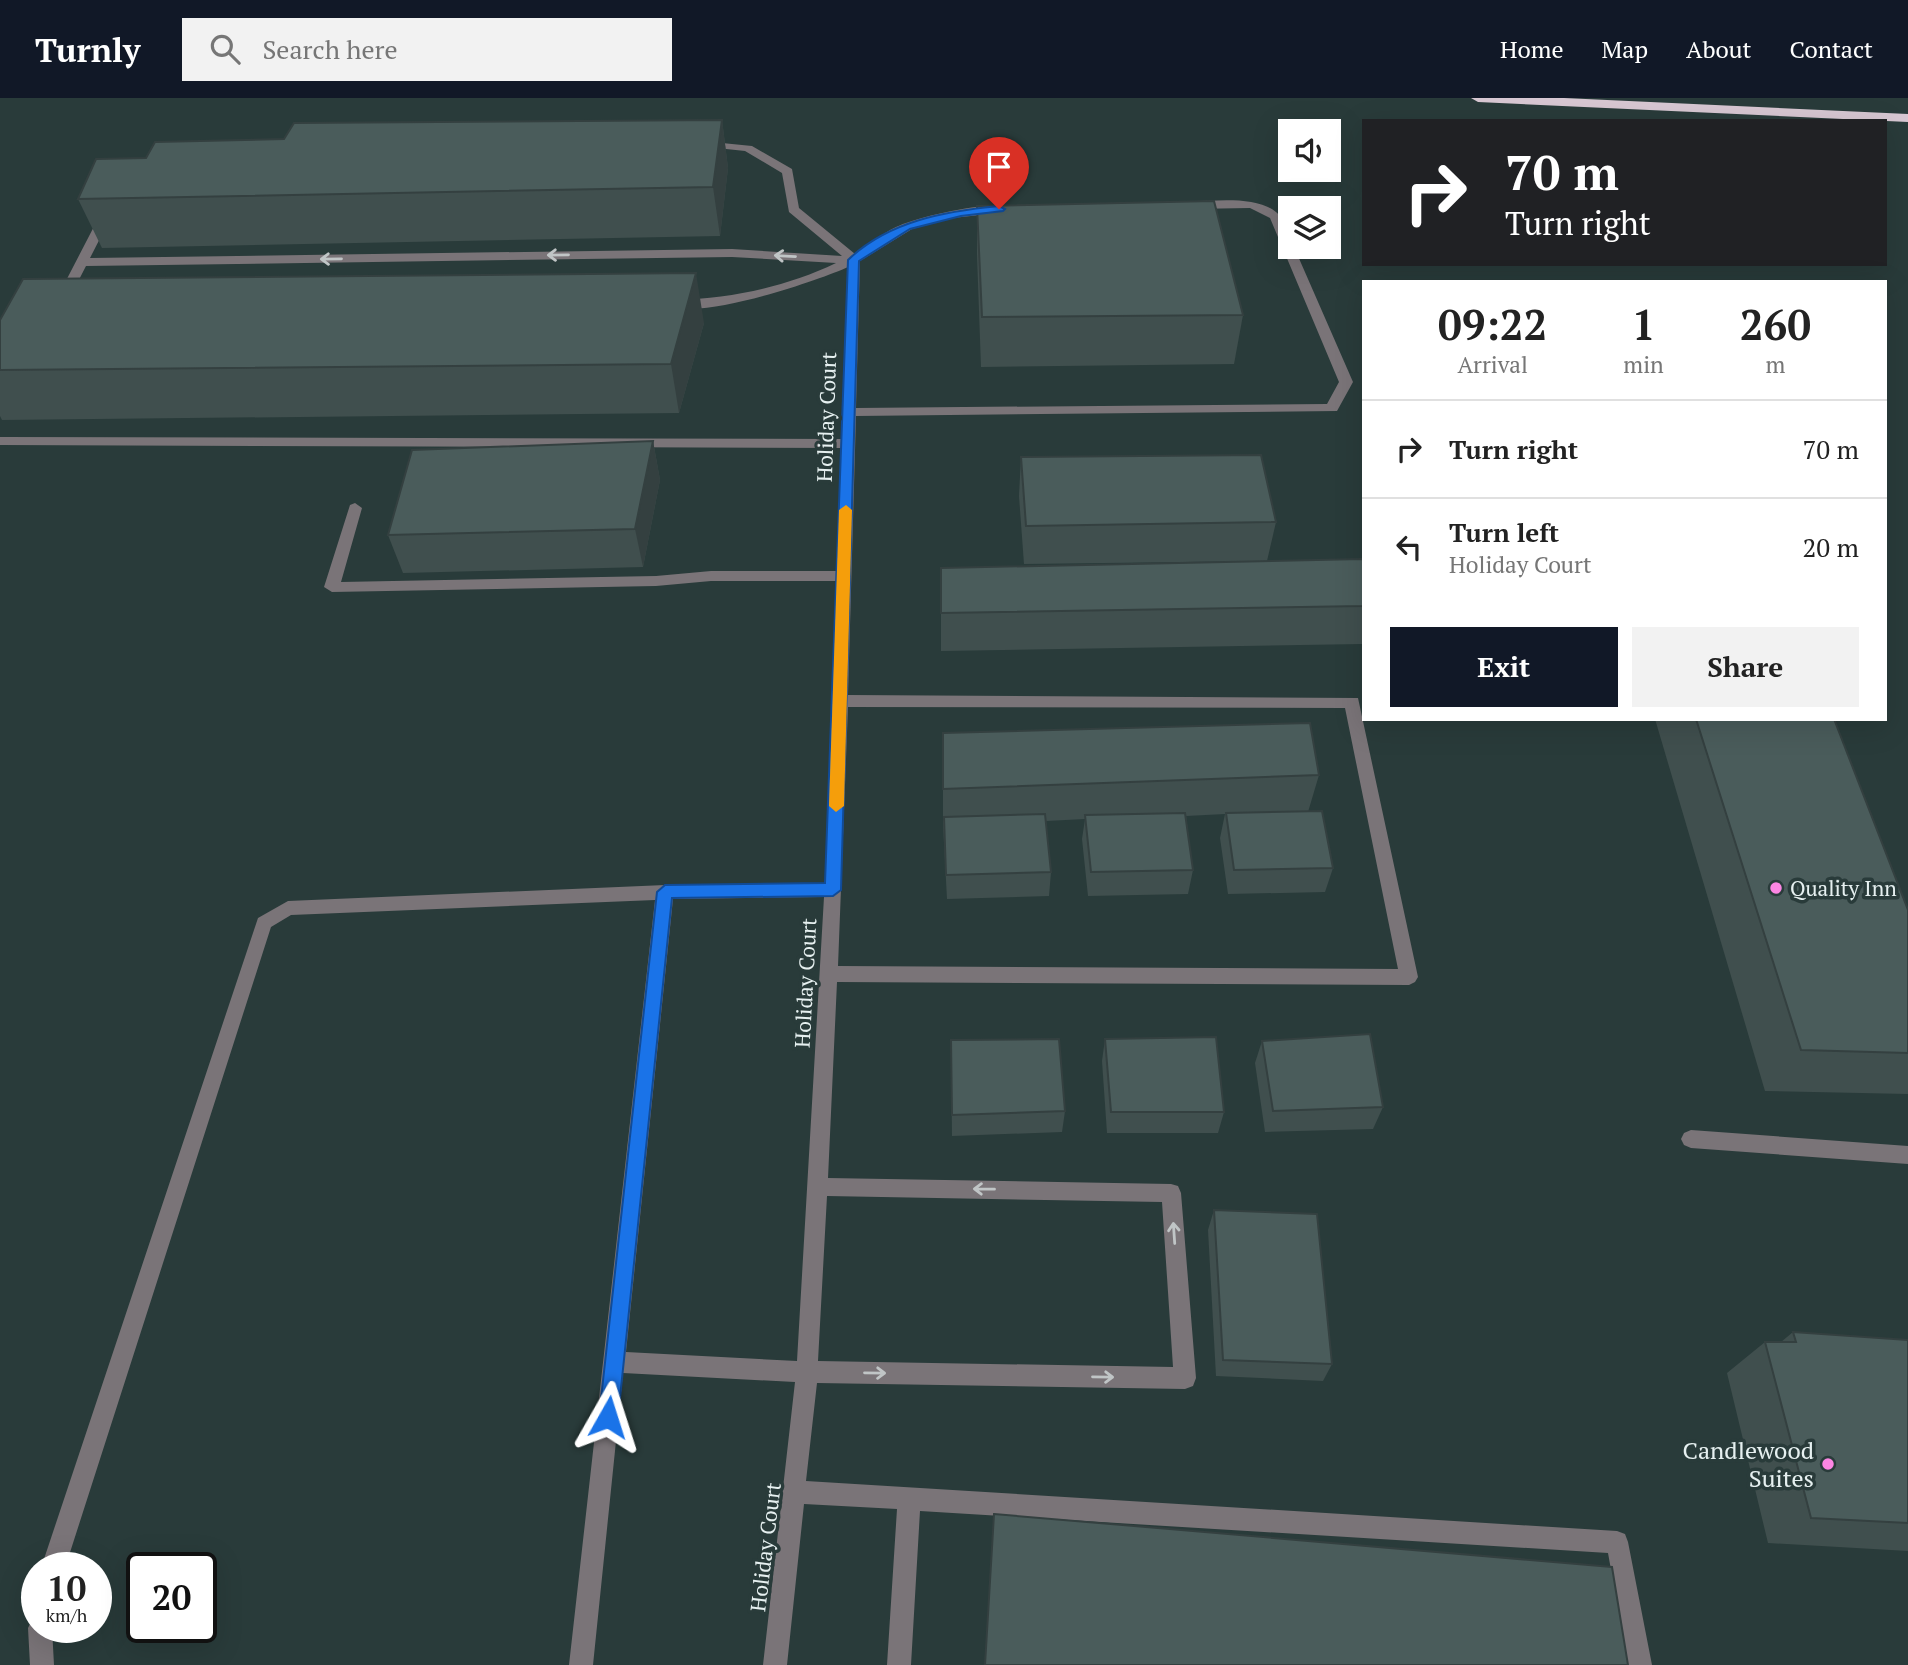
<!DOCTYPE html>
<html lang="en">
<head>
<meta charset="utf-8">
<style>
	body { margin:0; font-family:"PT Serif",serif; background:#f2f2f2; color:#222; height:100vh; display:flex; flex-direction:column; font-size:26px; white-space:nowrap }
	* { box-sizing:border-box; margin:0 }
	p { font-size:23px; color:#767676 }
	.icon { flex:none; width:38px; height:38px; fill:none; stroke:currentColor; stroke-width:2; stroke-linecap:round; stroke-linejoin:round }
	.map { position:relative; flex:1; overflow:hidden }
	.panel { position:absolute; left:1362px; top:182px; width:525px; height:441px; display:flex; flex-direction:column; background:#fff; border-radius:0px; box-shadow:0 7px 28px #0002 }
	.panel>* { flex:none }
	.guide { position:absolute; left:1362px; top:21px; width:525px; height:147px; border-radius:0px; box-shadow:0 7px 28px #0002; background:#202124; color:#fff; overflow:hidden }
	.controls { position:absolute; left:1278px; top:21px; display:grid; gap:14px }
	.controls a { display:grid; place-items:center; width:63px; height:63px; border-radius:0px; background:#fff; box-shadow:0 7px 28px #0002; font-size:35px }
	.speed { position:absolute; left:21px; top:1454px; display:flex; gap:14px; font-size:35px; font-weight:700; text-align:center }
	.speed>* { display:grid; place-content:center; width:91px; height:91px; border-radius:50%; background:#fff; box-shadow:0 7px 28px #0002; line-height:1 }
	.speed small { font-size:18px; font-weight:400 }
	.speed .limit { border:4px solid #111; border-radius:10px; background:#fff; color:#111 }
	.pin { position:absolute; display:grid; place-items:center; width:60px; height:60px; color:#fff; margin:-72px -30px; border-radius:50% 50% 50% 0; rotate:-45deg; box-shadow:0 0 7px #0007 }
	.pin .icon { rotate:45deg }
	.me { position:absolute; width:77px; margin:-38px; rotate:6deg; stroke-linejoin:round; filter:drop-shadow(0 0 5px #0008) }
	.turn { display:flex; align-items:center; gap:24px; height:147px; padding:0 28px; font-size:32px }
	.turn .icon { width:91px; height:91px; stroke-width:2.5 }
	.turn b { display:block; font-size:49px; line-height:60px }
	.eta { display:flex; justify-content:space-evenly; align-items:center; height:119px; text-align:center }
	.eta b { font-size:42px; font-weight:700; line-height:49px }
	.cta { display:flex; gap:14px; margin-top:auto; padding:14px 28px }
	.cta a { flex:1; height:80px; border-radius:0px; background:#111827; color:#fff; font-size:28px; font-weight:700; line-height:80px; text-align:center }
	.cta a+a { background:#f2f2f2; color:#222 }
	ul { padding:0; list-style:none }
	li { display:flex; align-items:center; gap:21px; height:98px; padding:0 28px; border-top:2px solid #e0e0e0 }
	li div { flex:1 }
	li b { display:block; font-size:26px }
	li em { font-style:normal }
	header { display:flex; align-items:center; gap:42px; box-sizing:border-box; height:98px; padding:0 35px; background:#111827; color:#fff }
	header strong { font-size:33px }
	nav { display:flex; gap:38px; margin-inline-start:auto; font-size:24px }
	.search { width:490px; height:63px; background:#f2f2f2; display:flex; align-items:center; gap:18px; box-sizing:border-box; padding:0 24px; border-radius:0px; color:#767676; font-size:26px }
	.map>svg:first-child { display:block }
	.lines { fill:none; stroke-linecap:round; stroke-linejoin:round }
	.minor { fill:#7a7478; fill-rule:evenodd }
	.highway { fill:#d7c7d2; fill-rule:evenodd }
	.wall { fill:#404f4e }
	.shaded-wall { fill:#344040 }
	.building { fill:#4a5c5b; stroke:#344040; stroke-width:2 }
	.oneway { stroke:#c0c5c6 }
	.route { fill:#1a73e8; stroke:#114b97; stroke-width:2 }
	.slow { fill:#f59e0b }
	.poi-dot { fill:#fc86e3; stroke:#293b3a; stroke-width:2.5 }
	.labels { text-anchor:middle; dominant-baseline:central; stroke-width:7; stroke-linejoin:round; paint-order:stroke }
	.street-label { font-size:21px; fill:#e6f0f0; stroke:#293b3a }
	.poi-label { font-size:21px; fill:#e6f0f0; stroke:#293b3a; text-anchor:start }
	.near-poi-label { font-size:24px; fill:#e6f0f0; stroke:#293b3a; text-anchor:end }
</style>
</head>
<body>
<header>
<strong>Turnly</strong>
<div class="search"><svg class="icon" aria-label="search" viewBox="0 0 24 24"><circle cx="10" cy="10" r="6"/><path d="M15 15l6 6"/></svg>Search here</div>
<nav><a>Home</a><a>Map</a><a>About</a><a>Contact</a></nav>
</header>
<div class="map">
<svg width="1908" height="1567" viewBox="0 0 1908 1567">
	<rect width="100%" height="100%" fill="#293b3a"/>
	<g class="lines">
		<g class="minor">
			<path d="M702,43L752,48L792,71L799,110L855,156C869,147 881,136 896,129C914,120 990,101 1004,111L998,115L953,120L912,131L860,163L856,310L1327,306L1339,284L1270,120L1250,110L1191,111L1185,107L1191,103C1230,103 1290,92 1290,149H1294L1353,284L1337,313L856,318L848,597L1358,600L1418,879L1415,884L1409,887L837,884L828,1080L1171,1086L1178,1088L1181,1095L1196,1280L1193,1288L1185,1291L817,1285L806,1383L1617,1433L1625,1436L1628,1444L1652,1567H1628L1608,1455L920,1413L911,1567H887L897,1411L804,1406L787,1567H763L795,1284L623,1275L593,1567H569L655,802L291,817L271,829L65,1470H41L258,820L288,803L665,787L825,785L836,483H711L656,488L332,494L324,489L350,407L355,405L362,410L341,484L656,478L711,473H837L841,350L0,347V339L841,341L848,169C820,182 694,225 671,206L677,202C732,200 786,189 836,165L732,159L86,168L67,205H57L56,202L101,115L107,111L113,115L90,160L732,151L842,158L789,114L782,75L745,53L698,48V44ZM848,609L1345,610L1398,871L838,868ZM824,799L797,1263L626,1254L673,801ZM827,1098L1162,1104L1173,1269L818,1263Z"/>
			<path d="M1691,1032L1908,1048V1066L1691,1050L1684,1047L1681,1041L1684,1035Z"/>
			<path d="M37,1520V1530H52L54,1567H30L28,1530L32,1522Z"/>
		</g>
		<path class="highway" d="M1471,0H1564L1908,16V24L1478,4Z"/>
	</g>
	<g class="wall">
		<path d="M722,22L728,70L720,138L102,150L78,101L146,60L284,41Z"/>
		<path d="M977,108L1243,217L1234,266L981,269L977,157Z"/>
		<path d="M0,222L704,225L679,315L2,322L0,318Z"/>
		<path d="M653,343L660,382L643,469L403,475L388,437Z"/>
		<path d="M1021,359L1276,424L1267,463L1024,466L1019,398Z"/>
		<path d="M941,470L1363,508V542L1362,546L941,553Z"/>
		<path d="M1655,621H1834L1908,812V996L1765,993Z"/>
		<path d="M943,635L1319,677L1308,714L1333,770L1325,794L1228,796L1220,740L1225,716L1186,718L1193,772L1188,796L1088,798L1082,741L1085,721L1046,723L1051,774L1049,798L947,801L943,726Z"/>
		<path d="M1105,941L1224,1014L1218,1035H1107L1102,963Z"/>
		<path d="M951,942L1065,1013L1062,1034L952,1038Z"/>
		<path d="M1262,943L1383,1009L1373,1031L1265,1034L1255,965Z"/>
		<path d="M1214,1112L1332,1266L1323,1283L1216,1278L1208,1132Z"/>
		<path d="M1793,1234L1908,1242V1453L1768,1445L1727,1275L1765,1244H1781Z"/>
	</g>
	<g class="shaded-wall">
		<path d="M722,22L728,70L720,138L713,89Z"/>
		<path d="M696,175L704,225L679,315L671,266Z"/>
		<path d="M653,343L660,382L643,469L635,431Z"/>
	</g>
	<g class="building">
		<path d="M722,22L713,89L78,101L96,61L146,60L155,44L284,41L294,25Z"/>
		<path d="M1214,103L1243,217L982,219L977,108Z"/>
		<path d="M696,175L671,266L0,272V222L23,181Z"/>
		<path d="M653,343L635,431L388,437L412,352Z"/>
		<path d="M1261,357L1276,424L1026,428L1021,359Z"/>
		<path d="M1363,461V508L941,515V470Z"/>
		<path d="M1696,621H1834L1908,812V955L1801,952Z"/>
		<path d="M1310,625L1319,677L943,691V635Z"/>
		<path d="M1322,713L1333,770L1234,772L1226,715Z"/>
		<path d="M1185,715L1193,772L1091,774L1085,717Z"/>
		<path d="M1045,716L1051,774L946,777L944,719Z"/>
		<path d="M1370,936L1383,1009L1273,1013L1262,943Z"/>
		<path d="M1216,939L1224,1014H1111L1105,941Z"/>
		<path d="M1059,941L1065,1013L952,1017L951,942Z"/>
		<path d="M1214,1112L1317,1116L1332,1266L1223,1262Z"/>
		<path d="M1793,1234L1908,1242V1425L1811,1420L1765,1244H1796Z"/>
		<path d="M994,1416L1612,1469L1628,1567H985Z"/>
	</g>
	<defs><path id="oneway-shaft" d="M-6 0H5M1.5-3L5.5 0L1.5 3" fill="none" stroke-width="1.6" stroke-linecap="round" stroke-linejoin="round" transform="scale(1.75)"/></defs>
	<g class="oneway">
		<use href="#oneway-shaft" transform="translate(558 157) rotate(179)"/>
		<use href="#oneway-shaft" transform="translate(785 158) rotate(-177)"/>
		<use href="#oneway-shaft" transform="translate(331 161) rotate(179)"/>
		<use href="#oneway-shaft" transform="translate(984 1091) rotate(-179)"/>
		<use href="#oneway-shaft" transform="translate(1174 1135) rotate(-94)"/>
		<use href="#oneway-shaft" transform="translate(875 1275) rotate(1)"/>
		<use href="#oneway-shaft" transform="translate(1103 1279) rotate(1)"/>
	</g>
	<path class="route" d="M999,108L1005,111L1003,113L961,118L910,131L859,163L841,792L833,798L672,800L618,1319L616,1326L608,1329L601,1326L599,1319L657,794L665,787L825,785L848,162C888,123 946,113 999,108Z"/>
	<path class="slow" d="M846,407L852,412L844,708L836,714L829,708L839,412Z"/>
	<g class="poi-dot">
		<circle cx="1776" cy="790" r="7"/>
		<circle cx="1828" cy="1366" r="7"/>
	</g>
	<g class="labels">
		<g class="street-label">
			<text transform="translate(826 319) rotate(-88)">Holiday Court</text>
			<text transform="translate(805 885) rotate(-87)">Holiday Court</text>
			<text transform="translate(765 1449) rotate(-83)">Holiday Court</text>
		</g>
		<g class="poi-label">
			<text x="1790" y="790">Quality Inn</text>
		</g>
		<g class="near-poi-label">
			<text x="1814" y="1352">Candlewood<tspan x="1814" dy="28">Suites</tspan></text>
		</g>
	</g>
</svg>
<div class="controls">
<a><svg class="icon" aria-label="sound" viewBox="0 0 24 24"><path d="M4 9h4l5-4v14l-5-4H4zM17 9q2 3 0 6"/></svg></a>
<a><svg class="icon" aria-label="layers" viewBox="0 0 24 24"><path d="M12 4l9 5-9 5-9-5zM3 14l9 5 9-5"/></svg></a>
</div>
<div class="speed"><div>10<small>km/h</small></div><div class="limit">20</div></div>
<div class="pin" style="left:999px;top:111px;background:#d93025"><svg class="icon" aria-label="arrive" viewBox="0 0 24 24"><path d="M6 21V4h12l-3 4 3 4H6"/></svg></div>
<svg class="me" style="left:608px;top:1319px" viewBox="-20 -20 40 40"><path d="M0-17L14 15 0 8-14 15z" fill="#1a73e8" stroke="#fff" stroke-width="4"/></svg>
<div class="guide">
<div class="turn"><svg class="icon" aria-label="right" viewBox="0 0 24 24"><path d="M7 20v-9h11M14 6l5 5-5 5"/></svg><div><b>70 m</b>Turn right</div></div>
</div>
<section class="panel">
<div class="eta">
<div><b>09:22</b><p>Arrival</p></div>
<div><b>1</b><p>min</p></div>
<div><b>260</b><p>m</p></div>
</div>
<ul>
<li><svg class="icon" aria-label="right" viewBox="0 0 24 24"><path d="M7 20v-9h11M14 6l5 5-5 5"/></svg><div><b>Turn right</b></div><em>70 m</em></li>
<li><svg class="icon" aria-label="left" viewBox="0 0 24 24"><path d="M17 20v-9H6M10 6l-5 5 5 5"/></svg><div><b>Turn left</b><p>Holiday Court</p></div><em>20 m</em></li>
</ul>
<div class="cta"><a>Exit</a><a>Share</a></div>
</section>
</div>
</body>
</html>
